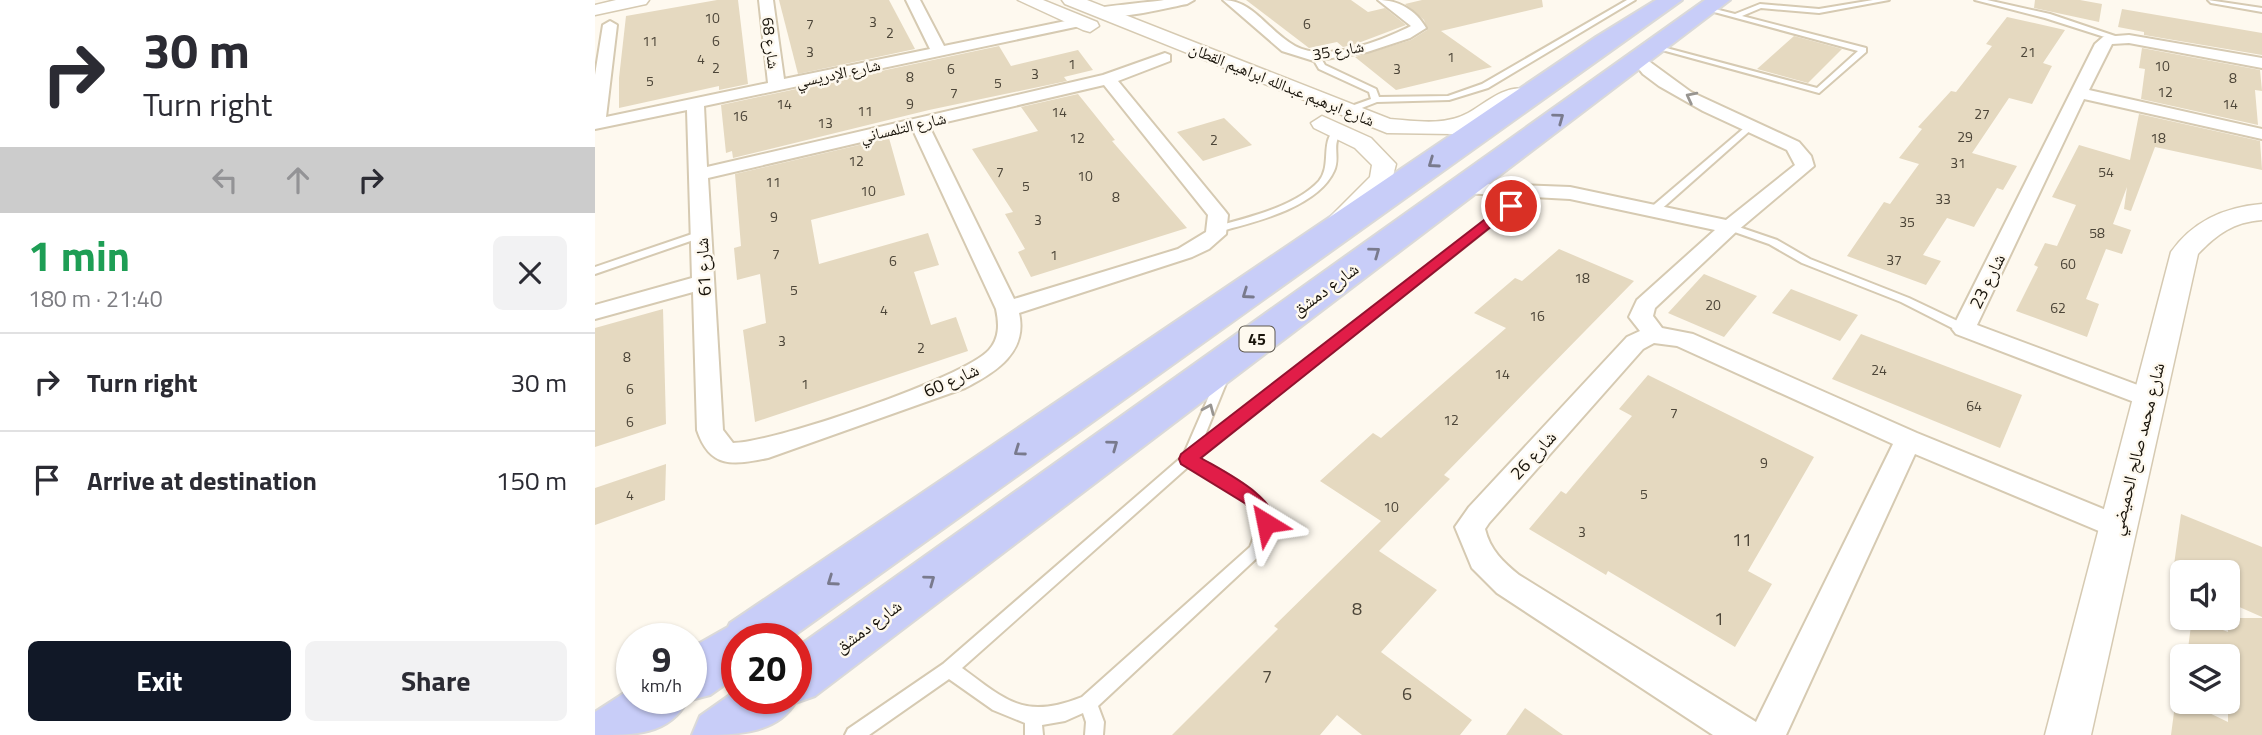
<!DOCTYPE html>
<html lang="en">
<head>
<meta charset="utf-8">
<style>
	body { margin:0; font-family:"Titillium Web","Noto Naskh Arabic",sans-serif; background:#f2f2f3; color:#2b2b33; height:100vh; display:flex; flex-direction:column; font-size:26px; white-space:nowrap }
	* { box-sizing:border-box; margin:0 }
	p { font-size:23px; color:#7c7c81 }
	.icon { flex:none; width:38px; height:38px; fill:none; stroke:currentColor; stroke-width:2; stroke-linecap:round; stroke-linejoin:round }
	.map { position:relative; flex:1; overflow:hidden }
	.side { display:flex; flex-direction:column; background:#fff; width:595px }
	.side>* { flex:none }
	.guide { background:#fff; color:#2b2b33; overflow:hidden }
	.controls { position:absolute; left:1575px; top:560px; display:grid; gap:14px }
	.controls a { display:grid; place-items:center; width:70px; height:70px; border-radius:10px; background:#fff; box-shadow:0 2px 5px #0004; font-size:35px }
	.speed { position:absolute; left:21px; top:623px; display:flex; gap:14px; font-size:35px; font-weight:700; text-align:center }
	.speed>* { display:grid; place-content:center; width:91px; height:91px; border-radius:50%; background:#fff; box-shadow:0 2px 5px #0004; line-height:1 }
	.speed small { font-size:18px; font-weight:400 }
	.speed .limit { border:10px solid #d22; background:#fff; color:#111 }
	.pin { position:absolute; display:grid; place-items:center; width:60px; height:60px; color:#fff; margin:-30px; border:4px solid #fff; border-radius:50%; box-shadow:0 2px 7px #0007 }
	.me { position:absolute; width:77px; margin:-38px; rotate:325deg; stroke-linejoin:round; filter:drop-shadow(0 0 5px #0008) }
	.turn { display:flex; align-items:center; gap:24px; height:147px; padding:0 28px; font-size:32px }
	.turn .icon { width:91px; height:91px; stroke-width:2.5 }
	.turn b { display:block; font-size:49px; line-height:60px }
	.lanes { display:flex; align-items:center; height:66px; padding:0 28px; background:#0003; justify-content:center; gap:35px; direction:ltr }
	.lanes .off { opacity:.35 }
	.round { display:grid; place-items:center; flex:none; width:74px; height:74px; border-radius:10px; background:#f2f2f3 }
	.headline { display:flex; align-items:center; justify-content:space-between; height:119px; padding:0 28px }
	h1 { font-size:42px; font-weight:700; line-height:52px; color:#1e9e55 }
	.cta { display:flex; gap:14px; margin-top:auto; padding:14px 28px }
	.cta a { flex:1; height:80px; border-radius:10px; background:#111827; color:#fff; font-size:28px; font-weight:700; line-height:80px; text-align:center }
	.cta a+a { background:#f2f2f3; color:#2b2b33 }
	ul { padding:0; list-style:none }
	li { display:flex; align-items:center; gap:21px; height:98px; padding:0 28px; border-top:2px solid #e1e1e2 }
	li div { flex:1 }
	li b { display:block; font-size:26px }
	li em { font-style:normal }
	main { display:flex; flex:1; min-height:0 }
	.map>svg:first-child { display:block }
	.building { fill:#e5d9c0 }
	.lines { fill:none; stroke-linecap:round; stroke-linejoin:round }
	.service-casing { stroke:#d6cab2; stroke-width:4 }
	.minor-casing { stroke:#d6cab2; stroke-width:4 }
	.tertiary-casing { stroke:#d6cab2; stroke-width:3 }
	.primary-casing { stroke:#dad9d8; stroke-width:4 }
	.service { fill:#fff; fill-rule:evenodd }
	.minor { fill:#fff; fill-rule:evenodd }
	.tertiary { fill:#fff; fill-rule:evenodd }
	.primary { fill:#c8cdf8; fill-rule:evenodd }
	.oneway { stroke:#989591 }
	.oneway2 { stroke:#797a8d }
	.route { fill:#e11d48; stroke:#92132f; stroke-width:2 }
	.labels { text-anchor:middle; dominant-baseline:central; stroke-width:5; stroke-linejoin:round; paint-order:stroke }
	.number-label { font-size:14px; fill:#4c4538 }
	.far-street-label { font-size:16px; fill:#19140b; stroke:#fef9ef }
	.shield { fill:#fef9ef; stroke:#5e594f; stroke-width:2 }
	.shield-label { font-size:16px; font-weight:bold; fill:#19140b }
	.street-label { font-size:18px; fill:#19140b; stroke:#fef9ef }
	.near-number-label { font-size:18px; fill:#4c4538 }
</style>
</head>
<body>
<main>
<section class="side">
<div class="guide">
<div class="turn"><svg class="icon" aria-label="right" viewBox="0 0 24 24"><path d="M7 20v-9h11M14 6l5 5-5 5"/></svg><div><b>30 m</b>Turn right</div></div>
<div class="lanes"><svg class="icon off" aria-label="left" viewBox="0 0 24 24"><path d="M17 20v-9H6M10 6l-5 5 5 5"/></svg><svg class="icon off" aria-label="ahead" viewBox="0 0 24 24"><path d="M12 20V5M6 11l6-6 6 6"/></svg><svg class="icon" aria-label="right" viewBox="0 0 24 24"><path d="M7 20v-9h11M14 6l5 5-5 5"/></svg></div>
</div>
<div class="headline"><div><h1>1 min</h1><p>180 m · 21:40</p></div><a class="round"><svg class="icon" aria-label="close" viewBox="0 0 24 24"><path d="M6 6l12 12M18 6L6 18"/></svg></a></div>
<ul>
<li><svg class="icon" aria-label="right" viewBox="0 0 24 24"><path d="M7 20v-9h11M14 6l5 5-5 5"/></svg><div><b>Turn right</b></div><em>30 m</em></li>
<li><svg class="icon" aria-label="arrive" viewBox="0 0 24 24"><path d="M6 21V4h12l-3 4 3 4H6"/></svg><div><b>Arrive at destination</b></div><em>150 m</em></li>
</ul>
<div class="cta"><a>Exit</a><a>Share</a></div>
</section>
<div class="map">
<svg width="1667" height="735" viewBox="0 0 1667 735">
	<rect width="100%" height="100%" fill="#fef9ef"/>
	<g class="building">
		<path d="M122,0H143L153,84L124,90V86L24,108V78L31,16Z"/>
		<path d="M184,0H294L320,49L203,74Z"/>
		<path d="M651,0H756L773,12L790,8L811,25L758,45L748,47L742,42L714,48Z"/>
		<path d="M827,0H947L948,7L846,31L897,67L801,90L760,57L816,40L832,30L829,20L810,4Z"/>
		<path d="M1440,0H1485L1507,4L1504,22L1439,8Z"/>
		<path d="M1527,9L1667,33V55L1549,35V32L1523,27Z"/>
		<path d="M1412,17L1470,30L1448,63L1457,66L1437,104L1414,98L1377,153L1422,166L1408,190L1402,188L1379,227L1352,218L1328,255L1346,261L1331,285L1252,256L1289,202L1295,204L1324,164L1304,158L1327,129L1323,127L1356,91L1361,92L1397,46L1391,44Z"/>
		<path d="M1199,36L1247,49L1213,83L1162,69Z"/>
		<path d="M404,46L416,66L483,50L498,70L469,77L472,81L334,110L138,158L137,151L131,153L126,105Z"/>
		<path d="M1547,48L1665,70L1667,91L1660,90L1663,125L1546,99L1550,69L1544,68Z"/>
		<path d="M483,94L520,140L517,141L592,228L436,277L423,252L430,249L410,214L418,212L377,149L443,131L426,107Z"/>
		<path d="M1544,114L1665,141L1667,170L1560,147L1536,211L1529,209L1532,187L1518,224L1536,230L1527,254L1511,249L1491,299L1504,304L1492,337L1421,311L1443,267L1439,265L1450,243L1462,246L1481,205L1457,197L1484,145L1535,160Z"/>
		<path d="M629,118L657,145L608,161L582,132Z"/>
		<path d="M294,138L310,195L216,220L224,264L333,233L344,265L319,272L336,325L361,317L373,351L160,422L148,330L171,323L165,274L142,280L139,248L146,246L140,174Z"/>
		<path d="M964,249L1039,281L849,475L855,479L784,551L842,590L786,652L877,720L865,735H767L742,715L725,735H577L683,629L679,626L786,521L725,481L778,433L786,438L911,328L879,313L920,278L927,281Z"/>
		<path d="M1109,274L1162,296L1129,337L1073,313Z"/>
		<path d="M1196,289L1263,315L1245,341L1177,313Z"/>
		<path d="M68,309L71,424L0,447V328Z"/>
		<path d="M1266,334L1427,395L1405,448L1237,379Z"/>
		<path d="M1053,375L1219,457L1153,571L1177,584L1140,647L1013,571L1011,575L934,529L966,491L971,494L1037,416L1024,409Z"/>
		<path d="M71,464L70,500L0,525V488Z"/>
		<path d="M1586,514L1667,547V617L1633,602V572H1578Z"/>
		<path d="M1597,618L1633,632V618H1667V735H1576L1581,697L1633,722V656H1592Z"/>
		<path d="M930,708L968,735H911Z"/>
	</g>
	<g class="lines">
		<defs>
			<g id="service">
				<path d="M1032,0H1040L893,88L854,100L782,102L754,113H748V109L776,99L774,92L724,69L717,57L724,55L730,65L781,89L784,97L853,96L887,84Z"/>
				<path d="M1278,0H1294L1224,13L1166,8L1147,16L1271,48V52L1224,93L1056,47L1060,45L1222,88L1263,51L1108,9L1112,7L1140,14L1165,4L1224,9Z"/>
				<path d="M1380,0H1392L1455,14L1526,38L1519,40L1450,18Z"/>
				<path d="M1613,0L1667,8V12L1616,3Z"/>
				<path d="M1155,123L1158,124V128L1062,213H1054V209Z"/>
				<path d="M744,127L748,130C735,145 746,156 739,171C723,207 660,222 626,231H618V227C651,218 700,207 724,181C738,164 723,138 744,127Z"/>
				<path d="M937,186L942,189L940,191L603,458C629,473 685,497 675,535C673,542 668,549 665,555L503,706L509,722L508,735H490L491,722L488,713L470,721L447,725L448,735H430V723L398,710L354,679L274,735H250L253,729L348,664L588,456L624,373H632L634,376L608,440ZM594,466C626,484 676,502 655,547L487,697C429,720 412,701 367,668Z"/>
				<path d="M1135,224L1182,240L1215,259L1314,298L1373,326L1375,329L1373,332H1365L1306,302L1207,263L1174,244L1131,229V225Z"/>
				<path d="M106,231L110,232V236L0,274V267Z"/>
			</g>
			<g id="minor">
				<path d="M164,0H178L189,79L335,49L311,0H325L349,46L485,18L492,22L485,26L109,106L112,167L508,75L570,53L575,55V61L523,81L630,211L633,215L631,234L614,249L597,257L424,313C433,352 401,372 370,388L173,458C138,465 115,469 102,430L98,292L0,319V305L97,278L92,110L0,129V75L8,25L15,21L22,25L11,117L173,83ZM509,85L613,215L611,232L583,249L419,299L334,126ZM318,130L401,309C404,323 405,338 394,350C369,378 178,443 138,443L128,430L113,178Z"/>
				<path d="M569,0H599L592,4C570,8 511,25 494,10C498,7 557,2 569,0Z"/>
				<path d="M628,0C658,0 674,32 700,46C731,63 786,41 816,26L783,0C803,0 821,10 831,28L815,38L772,52L719,61L687,51Z"/>
				<path d="M1534,35L1667,58V68L1534,43L1517,44L1494,90L1667,129V139L1489,99L1382,325L1564,393L1568,399L1564,405L1555,408L1361,334L1357,329L1500,44L1508,37Z"/>
				<path d="M1044,54L1096,92L1204,142L1216,156L1219,166L1142,231L1060,308L1058,316L1067,328L1098,334L1322,433L1533,519L1538,527L1533,535L1523,539L1320,454L1191,735H1118L902,593L877,568L860,527L874,507L1032,337L1045,331L1034,317L1042,300L1120,230L975,199L869,193L859,187L862,183L975,187L1131,220L1200,165L1192,150L1108,111L1064,86L1048,74L1036,59ZM1059,343L1082,346L1298,444L1161,722L924,575C908,562 895,550 890,529L894,523L1048,349Z"/>
			</g>
			<g id="tertiary">
				<path d="M21,0H54L51,4L0,15V5Z"/>
				<path d="M423,0H448L502,22L504,26L495,32L488,30Z"/>
				<path d="M467,0H492L795,119C822,121 849,126 873,113C889,104 910,85 929,89L932,94L885,125L858,134L792,133L470,4Z"/>
				<path d="M727,116L776,138L801,164L796,184L755,225H737L733,219L775,177L777,165L760,148L719,128L716,123Z"/>
				<path d="M1667,204V220C1639,222 1622,234 1603,254L1496,735H1450L1576,252C1598,221 1630,207 1667,204Z"/>
			</g>
			<g id="primary">
				<path d="M1061,0H1087L194,639H142V676L115,695L92,701C74,735 39,735 0,735V712L37,688V698H96V648L133,627L135,623L1001,37Z"/>
				<path d="M1110,0H1135L220,696L200,703C181,735 137,735 97,735L105,716L142,690V698H201V648Z"/>
			</g>
		</defs>
		<use href="#service" class="service-casing"/>
		<use href="#minor" class="minor-casing"/>
		<use href="#tertiary" class="tertiary-casing"/>
		<use href="#primary" class="primary-casing"/>
		<use href="#service" class="service"/>
		<use href="#minor" class="minor"/>
		<use href="#tertiary" class="tertiary"/>
		<use href="#primary" class="primary"/>
	</g>
	<defs><path id="oneway-chevron" d="M-2-3.5L2.5 0L-2 3.5" fill="none" stroke-width="1.6" stroke-linecap="round" stroke-linejoin="round" transform="scale(1.75)"/></defs>
	<g class="oneway">
		<use href="#oneway-chevron" transform="translate(1096 97) rotate(-153)"/>
		<use href="#oneway-chevron" transform="translate(614 409) rotate(-67)"/>
	</g>
	<g class="oneway2">
		<use href="#oneway-chevron" transform="translate(964 118) rotate(-36)"/>
		<use href="#oneway-chevron" transform="translate(838 163) rotate(145)"/>
		<use href="#oneway-chevron" transform="translate(780 252) rotate(-36)"/>
		<use href="#oneway-chevron" transform="translate(652 294) rotate(145)"/>
		<use href="#oneway-chevron" transform="translate(518 445) rotate(-36)"/>
		<use href="#oneway-chevron" transform="translate(424 451) rotate(145)"/>
		<use href="#oneway-chevron" transform="translate(335 580) rotate(-36)"/>
		<use href="#oneway-chevron" transform="translate(237 581) rotate(145)"/>
	</g>
	<path class="route" d="M911,203L922,206L606,458C624,469 691,501 677,528H664L651,504L586,464L584,459L586,454Z"/>
	<g class="labels">
		<g class="number-label">
			<text x="117" y="17">10</text>
			<text x="278" y="21">3</text>
			<text x="215" y="23">7</text>
			<text x="712" y="23">6</text>
			<text x="295" y="32">2</text>
			<text x="55" y="40">11</text>
			<text x="121" y="40">6</text>
			<text x="215" y="51">3</text>
			<text x="1433" y="51">21</text>
			<text x="856" y="56">1</text>
			<text x="106" y="58">4</text>
			<text x="477" y="63">1</text>
			<text x="1567" y="65">10</text>
			<text x="121" y="67">2</text>
			<text x="356" y="68">6</text>
			<text x="802" y="68">3</text>
			<text x="440" y="73">3</text>
			<text x="315" y="76">8</text>
			<text x="1638" y="77">8</text>
			<text x="55" y="80">5</text>
			<text x="403" y="82">5</text>
			<text x="1570" y="91">12</text>
			<text x="359" y="92">7</text>
			<text x="189" y="103">14</text>
			<text x="315" y="103">9</text>
			<text x="1635" y="103">14</text>
			<text x="270" y="110">11</text>
			<text x="464" y="111">14</text>
			<text x="1387" y="113">27</text>
			<text x="145" y="115">16</text>
			<text x="230" y="122">13</text>
			<text x="1370" y="136">29</text>
			<text x="482" y="137">12</text>
			<text x="1563" y="137">18</text>
			<text x="619" y="139">2</text>
			<text x="261" y="160">12</text>
			<text x="1363" y="162">31</text>
			<text x="405" y="171">7</text>
			<text x="1511" y="171">54</text>
			<text x="490" y="175">10</text>
			<text x="178" y="181">11</text>
			<text x="431" y="185">5</text>
			<text x="273" y="190">10</text>
			<text x="521" y="196">8</text>
			<text x="1348" y="198">33</text>
			<text x="179" y="216">9</text>
			<text x="443" y="219">3</text>
			<text x="1312" y="221">35</text>
			<text x="1502" y="232">58</text>
			<text x="181" y="253">7</text>
			<text x="459" y="254">1</text>
			<text x="1299" y="259">37</text>
			<text x="298" y="260">6</text>
			<text x="1473" y="263">60</text>
			<text x="987" y="277">18</text>
			<text x="199" y="289">5</text>
			<text x="1118" y="304">20</text>
			<text x="1463" y="307">62</text>
			<text x="289" y="309">4</text>
			<text x="942" y="315">16</text>
			<text x="187" y="340">3</text>
			<text x="326" y="347">2</text>
			<text x="32" y="356">8</text>
			<text x="1284" y="369">24</text>
			<text x="907" y="373">14</text>
			<text x="210" y="383">1</text>
			<text x="35" y="388">6</text>
			<text x="1379" y="405">64</text>
			<text x="1079" y="412">7</text>
			<text x="856" y="419">12</text>
			<text x="35" y="421">6</text>
			<text x="1169" y="462">9</text>
			<text x="1049" y="493">5</text>
			<text x="35" y="494">4</text>
			<text x="796" y="506">10</text>
			<text x="987" y="531">3</text>
		</g>
		<g class="far-street-label">
			<text transform="translate(176 43) rotate(83)">شارع 68</text>
			<text transform="translate(743 50) rotate(-10)">شارع 35</text>
			<text transform="translate(243 73) rotate(-12)">شارع الإدريسي</text>
			<text transform="translate(687 84) rotate(22)">شارع ابرهيم عبدالله ابراهيم القطان</text>
			<text transform="translate(308 127) rotate(-13)">شارع التلمساني</text>
		</g>
		<rect class="shield" x="644.5" y="326.5" width="35" height="25" rx="5"/>
		<g class="shield-label">
			<text x="662" y="339">45</text>
		</g>
		<g class="street-label">
			<text transform="translate(108 267) rotate(-93)">شارع 61</text>
			<text transform="translate(1392 281) rotate(-64)">شارع 23</text>
			<text transform="translate(730 289) rotate(-36)">شارع دمشق</text>
			<text transform="translate(356 380) rotate(-24)">شارع 60</text>
			<text transform="translate(1542 449) rotate(-76)">شارع محمد صالح الحميضي</text>
			<text transform="translate(938 455) rotate(-48)">شارع 26</text>
			<text transform="translate(273 626) rotate(-36)">شارع دمشق</text>
		</g>
		<g class="near-number-label">
			<text x="1147" y="539">11</text>
			<text x="762" y="608">8</text>
			<text x="1124" y="618">1</text>
			<text x="672" y="676">7</text>
			<text x="812" y="693">6</text>
		</g>
	</g>
</svg>
<div class="controls">
<a><svg class="icon" aria-label="sound" viewBox="0 0 24 24"><path d="M4 9h4l5-4v14l-5-4H4zM17 9q2 3 0 6"/></svg></a>
<a><svg class="icon" aria-label="layers" viewBox="0 0 24 24"><path d="M12 4l9 5-9 5-9-5zM3 14l9 5 9-5"/></svg></a>
</div>
<div class="speed"><div>9<small>km/h</small></div><div class="limit">20</div></div>
<div class="pin" style="left:916px;top:206px;background:#d93025"><svg class="icon" aria-label="arrive" viewBox="0 0 24 24"><path d="M6 21V4h12l-3 4 3 4H6"/></svg></div>
<svg class="me" style="left:671px;top:523px" viewBox="-20 -20 40 40"><path d="M0-17L14 15 0 8-14 15z" fill="#e11d48" stroke="#fff" stroke-width="4"/></svg>
</div>
</main>
</body>
</html>
